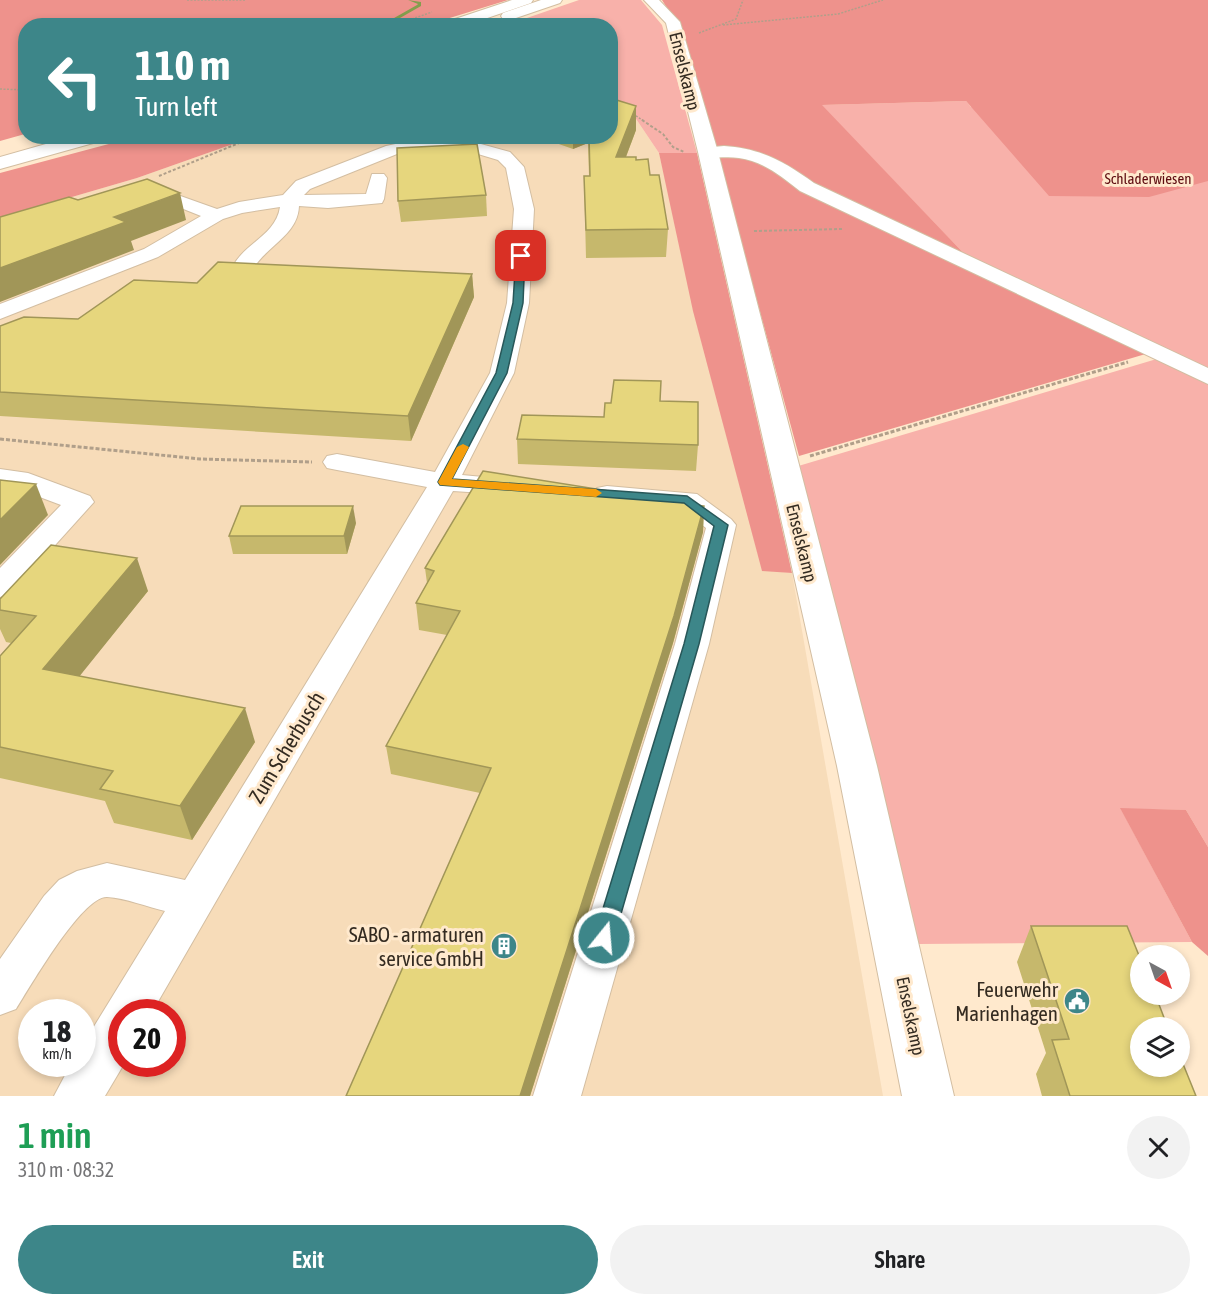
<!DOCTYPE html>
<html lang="en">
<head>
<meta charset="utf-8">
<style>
	body { margin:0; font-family:"Asap Condensed",sans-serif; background:#f2f2f2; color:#202124; height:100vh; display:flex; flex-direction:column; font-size:22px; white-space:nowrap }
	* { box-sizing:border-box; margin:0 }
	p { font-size:20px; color:#757577 }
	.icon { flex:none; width:33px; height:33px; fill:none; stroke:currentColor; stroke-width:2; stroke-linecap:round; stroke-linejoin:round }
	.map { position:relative; height:1096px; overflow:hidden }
	.sheet { display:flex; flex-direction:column; background:#fff; flex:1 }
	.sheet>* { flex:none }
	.banner { position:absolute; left:18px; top:18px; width:600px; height:126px; border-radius:24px; box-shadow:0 3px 9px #0003; background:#3d8689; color:#fff; overflow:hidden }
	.needle { width:39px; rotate:140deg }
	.controls { position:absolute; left:1130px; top:945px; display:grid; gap:12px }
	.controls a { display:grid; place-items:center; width:60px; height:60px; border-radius:50%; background:#fff; box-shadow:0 3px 9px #0003; font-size:30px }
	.speed { position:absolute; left:18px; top:999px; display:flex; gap:12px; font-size:30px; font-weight:700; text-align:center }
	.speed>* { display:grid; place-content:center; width:78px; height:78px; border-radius:50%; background:#fff; box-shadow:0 3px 9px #0003; line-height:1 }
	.speed small { font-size:15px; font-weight:400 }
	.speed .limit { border:9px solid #d22; background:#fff; color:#111 }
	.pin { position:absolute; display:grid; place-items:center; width:51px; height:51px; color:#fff; margin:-26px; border-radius:12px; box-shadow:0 3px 9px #0006 }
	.me { position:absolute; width:66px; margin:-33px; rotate:17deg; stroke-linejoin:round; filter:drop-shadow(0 0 4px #0008) }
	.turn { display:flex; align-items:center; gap:21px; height:126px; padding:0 18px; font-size:27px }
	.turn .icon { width:78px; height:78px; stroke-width:2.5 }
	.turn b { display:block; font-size:42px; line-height:51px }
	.round { display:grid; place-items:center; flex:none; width:63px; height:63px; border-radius:32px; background:#f2f2f2 }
	.summary { display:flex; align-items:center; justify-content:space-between; height:102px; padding:0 18px }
	h1 { font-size:36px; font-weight:600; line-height:45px; color:#1e9e55 }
	.cta { display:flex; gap:12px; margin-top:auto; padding:12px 18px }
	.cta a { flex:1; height:69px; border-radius:36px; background:#3d8689; color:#fff; font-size:24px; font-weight:600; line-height:69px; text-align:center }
	.cta a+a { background:#f2f2f2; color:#202124 }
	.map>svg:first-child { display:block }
	.built { fill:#f7dcb9; fill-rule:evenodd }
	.green { fill:#f8b1aa }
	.forest { fill:#ee928c }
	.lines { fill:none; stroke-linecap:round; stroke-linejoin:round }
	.stream { fill:#839e4d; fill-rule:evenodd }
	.minor-casing { stroke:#d3bea2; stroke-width:2 }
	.major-casing { stroke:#d3bea2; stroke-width:2 }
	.highway-casing { stroke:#d3bea2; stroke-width:2 }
	.path-far2 { stroke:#b09f8a; stroke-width:1.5; stroke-dasharray:2 1.5; stroke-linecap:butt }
	.path-far1 { stroke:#b09f8a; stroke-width:2; stroke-dasharray:3 2; stroke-linecap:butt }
	.path { stroke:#b09f8a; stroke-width:3; stroke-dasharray:4 2; stroke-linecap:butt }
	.minor { fill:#fff; fill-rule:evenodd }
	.major { fill:#fff; fill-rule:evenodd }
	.highway { fill:#fff; fill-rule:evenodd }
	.wall { fill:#c6b86c }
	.shaded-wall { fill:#a19658 }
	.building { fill:#e6d67d; stroke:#a19658; stroke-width:1.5 }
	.route { fill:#3d8689; stroke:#285759; stroke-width:1.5 }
	.slow { fill:#f59e0b }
	.labels { text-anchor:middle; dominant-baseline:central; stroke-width:6; stroke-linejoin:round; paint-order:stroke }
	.far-park-label { font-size:15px; fill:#5e0c10; stroke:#ffe9cd }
	.street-label { font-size:18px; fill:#342b21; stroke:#ffe9cd }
	.near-street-label { font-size:21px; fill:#342b21; stroke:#ffe9cd }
	.near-poi-label { font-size:21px; fill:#342b21; stroke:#ffe9cd; text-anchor:end }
</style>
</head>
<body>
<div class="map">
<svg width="1208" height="1096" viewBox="0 0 1208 1096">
	<rect width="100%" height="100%" fill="#ffe9cd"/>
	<path class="built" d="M626,104L659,153L762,570L792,573L883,1096H0V218L137,178L253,137L610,136ZM32,1012H82V1064H32ZM122,1012H172V1064H122Z"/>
	<g class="green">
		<path d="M579,0H641L662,25L697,153H659L626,104L611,100L610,26H504Z"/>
		<path d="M966,101L971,107L1208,123V374L974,264L821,105Z"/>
		<path d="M1160,358L1208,381V847L1186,810L1121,809L1192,942L918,944L795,467Z"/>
	</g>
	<g class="forest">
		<path d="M0,0H508L427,25L26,26L25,134L0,141Z"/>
		<path d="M662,0H1208V181L1149,197L1049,196L966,101L822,105L974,264L812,187L778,163L756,151L714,149L676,22Z"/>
		<path d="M135,137H253L137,178L0,218V173Z"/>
		<path d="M659,153H697L792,573L762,571L693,311Z"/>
		<path d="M717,153L751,154L1149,353L799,456Z"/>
		<path d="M1120,808L1186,810L1208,847V956L1192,942Z"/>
	</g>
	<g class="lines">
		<path class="stream" d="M408,0L421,2V6L386,26H380L417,5L418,4Z"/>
		<defs>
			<g id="minor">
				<path d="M424,138H459L510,152L524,167L534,209L529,303L514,373L462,475L525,481L529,487L525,493L515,495L453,491L152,1012H122V1064H124L105,1096H54L71,1064H82V1046L165,911C147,907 126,898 107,897C82,896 30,987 16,1009L0,1015V959L44,896L59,880L77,871L107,863L185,880L427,487L337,470L327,468L323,462L327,456L337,454L435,472L490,373L507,303L514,209L506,168L498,160L458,148H424L397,154L310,189L304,195L366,194L372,174H384L387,178L384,199L382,203L328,208L299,206C298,234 269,245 255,266L264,271L286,274L289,279L286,284C267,288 245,282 233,266C245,243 276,235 280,207L242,213L223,219L158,257L0,319V304L144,249L201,216L171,204L135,203L133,199L135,195L153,192L172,193L217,209L239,202L283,195L296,181L386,146Z"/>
				<path d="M724,146C760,148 785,162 814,183L1208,368V384L800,191C782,177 763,161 739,158C727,156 714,159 702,156L699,152L702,148Z"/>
				<path d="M0,469L28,473L90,496L94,502L11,594L0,597V568L61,505L13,487L0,485Z"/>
				<path d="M607,486L697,494L731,519L736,525L709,644L581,1096H533L675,644L706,528L680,508L597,500L593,494L597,488Z"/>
			</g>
			<path id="major" d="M644,0H659L680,22L718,152L877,766L954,1096H902L837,766L698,152L666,23Z"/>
			<g id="highway">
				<path d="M512,0H533L531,3L464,26H441L443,23Z"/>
				<path d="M541,0H562L560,3L513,19H503L501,16L503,13Z"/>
				<path d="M74,136H106L104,140L0,169V157Z"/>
			</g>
		</defs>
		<use href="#minor" class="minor-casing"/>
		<use href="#major" class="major-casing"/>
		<use href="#highway" class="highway-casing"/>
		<g class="path-far2">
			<path d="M187,0H246"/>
			<path d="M723,25L838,14L883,0"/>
			<path d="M392,26L432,12"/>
			<path d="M699,33L736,19L743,0"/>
			<path d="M0,89L26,90"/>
			<path d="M633,114L644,121"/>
		</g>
		<g class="path-far1">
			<path d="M642,120L663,134L673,147L684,152"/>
			<path d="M159,176L256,136"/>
			<path d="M754,231L842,229"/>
		</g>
		<g class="path">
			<path d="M0,439L200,459L312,462"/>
			<path d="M810,456L1128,362"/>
		</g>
		<use href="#minor" class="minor"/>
		<use href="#major" class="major"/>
		<use href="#highway" class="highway"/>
	</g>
	<g class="wall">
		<path d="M636,106V130L626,157L636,160L650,175L668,229L666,257L586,258L584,176H589L588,143L573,149L536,136H610Z"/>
		<path d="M486,195L487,216L401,222L398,201Z"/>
		<path d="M472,274L474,297L411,441L0,416V326L78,319L197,283Z"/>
		<path d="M660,401L698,445L696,471L518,464L517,439L604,417Z"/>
		<path d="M704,506L703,532L673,643L530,1096H346L480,793L391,774L386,746L447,635L419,630L416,603L427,583L425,568Z"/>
		<path d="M356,523L347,554H233L229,536Z"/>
		<path d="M148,591L79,676L255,742L192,840L114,823L105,801L0,778V656L11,643L6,642L0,629V599Z"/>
		<path d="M1031,926L1196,1096H1042L1036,1074L1046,1053L1017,962Z"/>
	</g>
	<g class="shaded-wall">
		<path d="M636,106V130L616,183V157Z"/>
		<path d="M573,136H588V143L573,149Z"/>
		<path d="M180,193L186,220L131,241L134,250L0,302V268L114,217Z"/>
		<path d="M472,274L474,297L411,441L408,416Z"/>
		<path d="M36,484L48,515L0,565V520Z"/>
		<path d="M353,506L356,523L347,554L344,536Z"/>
		<path d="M704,506L703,532L673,643L530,1096H520Z"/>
		<path d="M137,558L148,591L58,703L43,669Z"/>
		<path d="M245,708L255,742L192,840L180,806Z"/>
	</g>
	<g class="building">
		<path d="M610,98L636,106L616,157H636V160L648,159L650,175H659L668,229L586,230L584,176H590L589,136H610Z"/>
		<path d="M477,144L486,195L398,201L397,148Z"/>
		<path d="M147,179L180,193L114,217L126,222L0,268V217L69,197L78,200Z"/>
		<path d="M218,262L472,274L408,416L0,392V326L24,317L78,319L134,280L197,283Z"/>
		<path d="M614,380L661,381L660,401L698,402V445L517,439L522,415L604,417L605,403H611Z"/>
		<path d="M483,471L704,506L674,616L520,1096H346L491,768L386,746L460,611L416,603L434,571L425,568Z"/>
		<path d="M0,480L36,484L0,520Z"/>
		<path d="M241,506H353L344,536H229Z"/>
		<path d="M51,545L137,558L43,669L245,708L180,806L100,789L113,771L0,747V656L36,616L0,610V599Z"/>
		<path d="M1031,926H1127L1140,958V994H1155L1168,1028H1140V1066H1179V1054L1196,1096H1070L1052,1040L1069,1039Z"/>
	</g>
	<path class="route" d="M521,253L525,256L523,303L507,373L452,479L687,496L728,525L699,644L614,938L611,944L604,946L597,944L594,938L684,644L714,526L684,503L440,485L438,482L496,373L513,303L516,256Z"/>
	<path class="slow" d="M463,444L469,447L452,479L596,489L602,493L596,497L440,485L438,482L457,447Z"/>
	<defs>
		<symbol id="building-disc" viewBox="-11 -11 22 22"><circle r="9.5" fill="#3d8689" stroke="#ffe9cd"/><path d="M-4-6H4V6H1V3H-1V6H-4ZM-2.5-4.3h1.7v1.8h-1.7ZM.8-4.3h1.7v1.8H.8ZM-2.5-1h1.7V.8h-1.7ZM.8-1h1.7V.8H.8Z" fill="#fff"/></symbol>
		<symbol id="civic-disc" viewBox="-11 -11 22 22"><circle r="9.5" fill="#3d8689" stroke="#ffe9cd"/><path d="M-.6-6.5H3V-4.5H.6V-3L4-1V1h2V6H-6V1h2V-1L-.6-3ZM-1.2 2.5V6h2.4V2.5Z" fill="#fff"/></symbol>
	</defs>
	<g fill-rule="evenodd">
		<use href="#building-disc" x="489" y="931" width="30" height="30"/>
		<use href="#civic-disc" x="1062" y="986" width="30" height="30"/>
	</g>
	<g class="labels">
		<g class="far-park-label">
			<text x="1148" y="178">Schladerwiesen</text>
		</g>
		<g class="street-label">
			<text transform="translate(685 71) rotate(76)">Enselskamp</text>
			<text transform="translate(802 543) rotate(76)">Enselskamp</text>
			<text transform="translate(911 1016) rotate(78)">Enselskamp</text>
		</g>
		<g class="near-street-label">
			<text transform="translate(286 747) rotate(-59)">Zum Scherbusch</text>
		</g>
		<g class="near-poi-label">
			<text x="484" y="934">SABO - armaturen<tspan x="484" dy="24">service GmbH</tspan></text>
			<text x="1058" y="989">Feuerwehr<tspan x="1058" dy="24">Marienhagen</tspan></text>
		</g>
	</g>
</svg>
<div class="controls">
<a><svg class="needle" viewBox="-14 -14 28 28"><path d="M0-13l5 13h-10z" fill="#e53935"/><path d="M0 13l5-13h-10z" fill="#757577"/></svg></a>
<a><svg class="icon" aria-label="layers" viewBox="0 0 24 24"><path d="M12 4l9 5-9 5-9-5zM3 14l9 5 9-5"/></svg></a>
</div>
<div class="speed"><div>18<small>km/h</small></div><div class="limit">20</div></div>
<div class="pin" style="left:521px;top:256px;background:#d93025"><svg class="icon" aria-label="arrive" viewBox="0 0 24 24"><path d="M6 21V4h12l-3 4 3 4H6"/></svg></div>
<svg class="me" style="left:604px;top:938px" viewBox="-20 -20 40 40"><circle r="17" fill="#3d8689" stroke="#fff" stroke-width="3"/><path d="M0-11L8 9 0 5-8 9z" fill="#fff"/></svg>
<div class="banner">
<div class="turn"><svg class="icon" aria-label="left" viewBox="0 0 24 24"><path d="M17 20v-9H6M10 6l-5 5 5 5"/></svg><div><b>110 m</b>Turn left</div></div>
</div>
</div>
<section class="sheet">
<div class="summary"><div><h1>1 min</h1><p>310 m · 08:32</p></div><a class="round"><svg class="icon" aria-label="close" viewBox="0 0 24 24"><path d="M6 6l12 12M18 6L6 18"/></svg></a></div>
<div class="cta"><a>Exit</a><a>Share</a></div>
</section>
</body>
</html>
